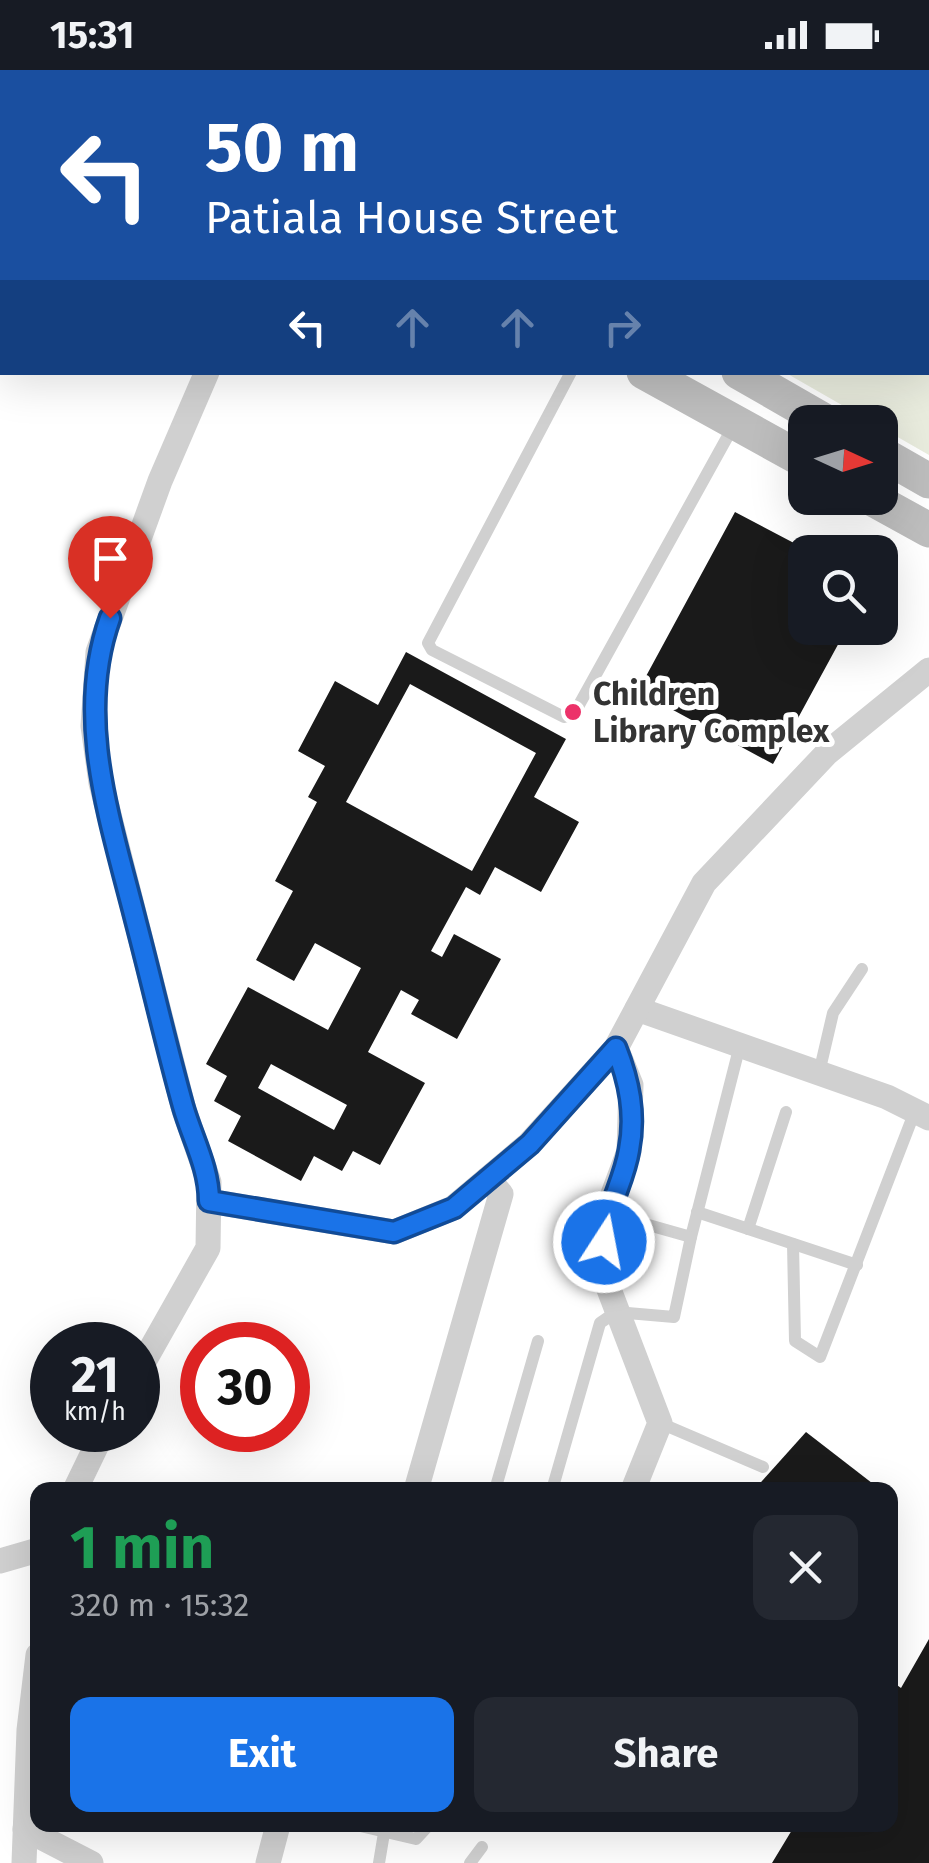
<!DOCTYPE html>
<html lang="en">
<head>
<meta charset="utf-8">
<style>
	body { margin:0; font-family:"Fira Sans",sans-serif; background:#242831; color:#f1f3f6; height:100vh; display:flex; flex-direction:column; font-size:38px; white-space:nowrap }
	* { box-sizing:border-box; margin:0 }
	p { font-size:32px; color:#9ea1a6 }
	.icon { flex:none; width:55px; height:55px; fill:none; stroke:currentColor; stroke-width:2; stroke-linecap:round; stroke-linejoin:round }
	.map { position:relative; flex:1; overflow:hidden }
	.sheet { position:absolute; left:30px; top:1412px; width:868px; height:350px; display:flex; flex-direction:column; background:#171b24; border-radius:20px; box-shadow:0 10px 40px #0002 }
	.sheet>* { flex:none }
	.guide { position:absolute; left:0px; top:0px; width:930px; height:305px; box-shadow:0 10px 40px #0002; background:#1a4fa0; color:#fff; overflow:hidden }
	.needle { width:65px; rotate:94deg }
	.controls { position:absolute; left:788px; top:335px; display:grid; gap:20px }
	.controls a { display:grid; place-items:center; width:110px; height:110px; border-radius:20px; background:#171b24; box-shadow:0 10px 40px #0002; font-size:50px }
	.speed { position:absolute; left:30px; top:1252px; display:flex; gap:20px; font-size:50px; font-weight:700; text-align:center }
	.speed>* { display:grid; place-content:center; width:130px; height:130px; border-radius:50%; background:#171b24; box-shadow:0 10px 40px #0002; line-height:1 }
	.speed small { font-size:25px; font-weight:400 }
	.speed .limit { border:15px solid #d22; background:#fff; color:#111 }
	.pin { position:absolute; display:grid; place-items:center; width:85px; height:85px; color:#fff; margin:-102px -42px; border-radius:50% 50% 50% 0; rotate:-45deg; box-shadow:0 0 10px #0007 }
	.pin .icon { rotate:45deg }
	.me { position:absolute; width:110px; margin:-55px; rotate:11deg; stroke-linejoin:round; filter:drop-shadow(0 0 8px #0008) }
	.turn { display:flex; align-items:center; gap:35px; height:210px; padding:0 40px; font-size:45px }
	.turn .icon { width:130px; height:130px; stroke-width:2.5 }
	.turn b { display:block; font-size:70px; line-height:85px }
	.lanes { display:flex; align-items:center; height:95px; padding:0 40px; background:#0003; justify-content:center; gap:50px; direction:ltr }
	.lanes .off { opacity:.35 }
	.round { display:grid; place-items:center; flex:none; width:105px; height:105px; border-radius:20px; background:#242831 }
	.overview { display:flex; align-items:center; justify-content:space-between; height:170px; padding:0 40px }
	h1 { font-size:60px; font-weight:700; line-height:75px; color:#1e9e55 }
	.primary-button { display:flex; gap:20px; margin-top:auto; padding:20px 40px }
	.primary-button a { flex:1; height:115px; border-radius:20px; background:#1a73e8; color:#fff; font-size:40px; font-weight:700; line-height:115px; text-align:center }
	.primary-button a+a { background:#242831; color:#f1f3f6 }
	.status { display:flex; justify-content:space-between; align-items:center; height:70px; padding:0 50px; background:#171b24; direction:ltr }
	.status svg { height:28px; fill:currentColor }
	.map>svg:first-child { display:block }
	.green { fill:#e9ecde }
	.building { fill:#1a1a1a; fill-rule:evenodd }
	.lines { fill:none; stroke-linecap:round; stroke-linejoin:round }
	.lane { stroke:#d0d0d0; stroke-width:12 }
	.street { stroke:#d0d0d0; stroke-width:25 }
	.secondary { stroke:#bdbdbd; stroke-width:35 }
	.route-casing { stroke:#114b97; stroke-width:25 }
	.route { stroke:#1a73e8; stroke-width:18 }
	.poi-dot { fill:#ec3269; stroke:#fff; stroke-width:4 }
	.labels { text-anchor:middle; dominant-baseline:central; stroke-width:10; stroke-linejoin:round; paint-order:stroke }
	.poi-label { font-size:32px; font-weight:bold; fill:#333; stroke:#fff; text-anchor:start }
</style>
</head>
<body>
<div class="status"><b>15:31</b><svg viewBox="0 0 49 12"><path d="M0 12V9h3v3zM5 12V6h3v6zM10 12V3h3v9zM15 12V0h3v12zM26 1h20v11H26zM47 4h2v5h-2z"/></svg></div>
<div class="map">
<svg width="929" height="1793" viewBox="0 0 929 1793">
	<rect width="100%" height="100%" fill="#fff"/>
	<path class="green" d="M289,0H929V385L786,303L928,302V2Z"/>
	<g class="building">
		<path d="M735,442L811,482H805V558H847L773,694L638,621Z"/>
		<path d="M406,582L566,669L534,727L579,752L541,822L495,797L480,825L466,817L431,881L442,887L454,864L501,889L457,969L411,944L419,930L401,920L368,982L425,1013L380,1095L353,1081L342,1101L314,1086L301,1111L228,1071L241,1046L214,1031L227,1006L206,994L248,917L328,960L361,898L315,873L294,911L256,890L293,821L275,811L317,732L308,727L325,696L298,681L335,611L378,635ZM410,614L536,683L472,801L346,732ZM271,994L347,1035L334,1060L258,1018Z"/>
		<path d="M806,1362L881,1420H754Z"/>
		<path d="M929,1569V1793H772L795,1755H890V1610L901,1618Z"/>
	</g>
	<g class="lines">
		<g class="lane">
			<path d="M438,0L442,2"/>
			<path d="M789,0L791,2"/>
			<path d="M928,104L929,105"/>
			<path d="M928,286H929"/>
			<path d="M571,302L428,573L432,580L564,647L574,644L734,355"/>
			<path d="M819,1003L833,943L862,899"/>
			<path d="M697,1142L857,1195"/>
			<path d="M606,1143L691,1167L740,975"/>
			<path d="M748,1159L786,1042"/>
			<path d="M793,1174L795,1271L820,1287L915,1041"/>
			<path d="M660,1353L763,1397"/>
			<path d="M495,1420L538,1271"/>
			<path d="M552,1420L600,1253L616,1242L674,1247L691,1167"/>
			<path d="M356,1755L416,1769L429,1755"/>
			<path d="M379,1793L385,1757"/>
			<path d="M470,1793L482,1777"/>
		</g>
		<g class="street">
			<path d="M97,2L99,0"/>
			<path d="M0,122L2,119"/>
			<path d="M637,939L887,1027L929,1048"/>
			<path d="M616,978L631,1015L629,1081L606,1143L602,1201L660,1353L633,1420"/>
			<path d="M209,1131L394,1162L453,1138L529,1074L616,978L704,813L827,683L929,600"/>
			<path d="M138,1302L208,1178L209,1112L184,1040L101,713L93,656L98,582L160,411L207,302"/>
			<path d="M75,1420L104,1360"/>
			<path d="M416,1420L501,1124L488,1109"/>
			<path d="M0,1491L38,1480"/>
			<path d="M25,1759L91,1793"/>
			<path d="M24,1793L29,1660L38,1585"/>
			<path d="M268,1793L278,1755"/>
		</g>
		<g class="secondary">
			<path d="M183,0L186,2"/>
			<path d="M257,0L259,2"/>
			<path d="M644,302L805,391"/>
			<path d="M739,302L826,352"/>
			<path d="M880,383L929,411"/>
			<path d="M871,428L929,460"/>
		</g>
	</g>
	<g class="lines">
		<defs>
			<path id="route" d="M110,548C74,649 111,752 136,852C152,913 166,975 183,1036C192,1068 209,1097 209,1131L394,1162L454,1138L530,1074L616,978C629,1011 636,1044 629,1080C624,1112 606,1138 604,1172"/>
		</defs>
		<use href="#route" class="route-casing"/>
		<use href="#route" class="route"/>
	</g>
	<circle class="poi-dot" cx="573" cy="642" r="10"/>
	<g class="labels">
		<g class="poi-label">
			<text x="593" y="624">Children<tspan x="593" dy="37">Library Complex</tspan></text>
		</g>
	</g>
</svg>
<div class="controls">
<a><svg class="needle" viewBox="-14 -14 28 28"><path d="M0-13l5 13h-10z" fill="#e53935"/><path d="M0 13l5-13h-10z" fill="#9ea1a6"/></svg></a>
<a><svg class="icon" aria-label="search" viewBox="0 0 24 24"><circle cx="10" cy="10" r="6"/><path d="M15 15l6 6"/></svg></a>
</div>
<div class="speed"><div>21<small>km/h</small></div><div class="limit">30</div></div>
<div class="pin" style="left:110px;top:548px;background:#d93025"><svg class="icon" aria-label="arrive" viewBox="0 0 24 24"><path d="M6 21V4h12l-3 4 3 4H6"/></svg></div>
<svg class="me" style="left:604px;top:1172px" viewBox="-20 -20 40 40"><circle r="17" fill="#1a73e8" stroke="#fff" stroke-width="3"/><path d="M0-11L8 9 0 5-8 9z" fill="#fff"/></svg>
<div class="guide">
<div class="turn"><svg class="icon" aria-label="left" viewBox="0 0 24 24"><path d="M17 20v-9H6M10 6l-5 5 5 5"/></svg><div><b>50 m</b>Patiala House Street</div></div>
<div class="lanes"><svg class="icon" aria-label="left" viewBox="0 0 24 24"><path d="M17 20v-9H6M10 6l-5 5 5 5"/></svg><svg class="icon off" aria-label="ahead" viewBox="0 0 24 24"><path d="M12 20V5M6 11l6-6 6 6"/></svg><svg class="icon off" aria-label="ahead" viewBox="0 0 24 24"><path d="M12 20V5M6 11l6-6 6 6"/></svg><svg class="icon off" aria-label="right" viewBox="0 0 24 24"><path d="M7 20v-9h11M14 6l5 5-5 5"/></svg></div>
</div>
<section class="sheet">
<div class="overview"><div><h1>1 min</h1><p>320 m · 15:32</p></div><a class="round"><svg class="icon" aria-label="close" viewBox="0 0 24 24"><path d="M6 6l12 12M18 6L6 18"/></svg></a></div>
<div class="primary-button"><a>Exit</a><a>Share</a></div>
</section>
</div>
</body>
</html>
